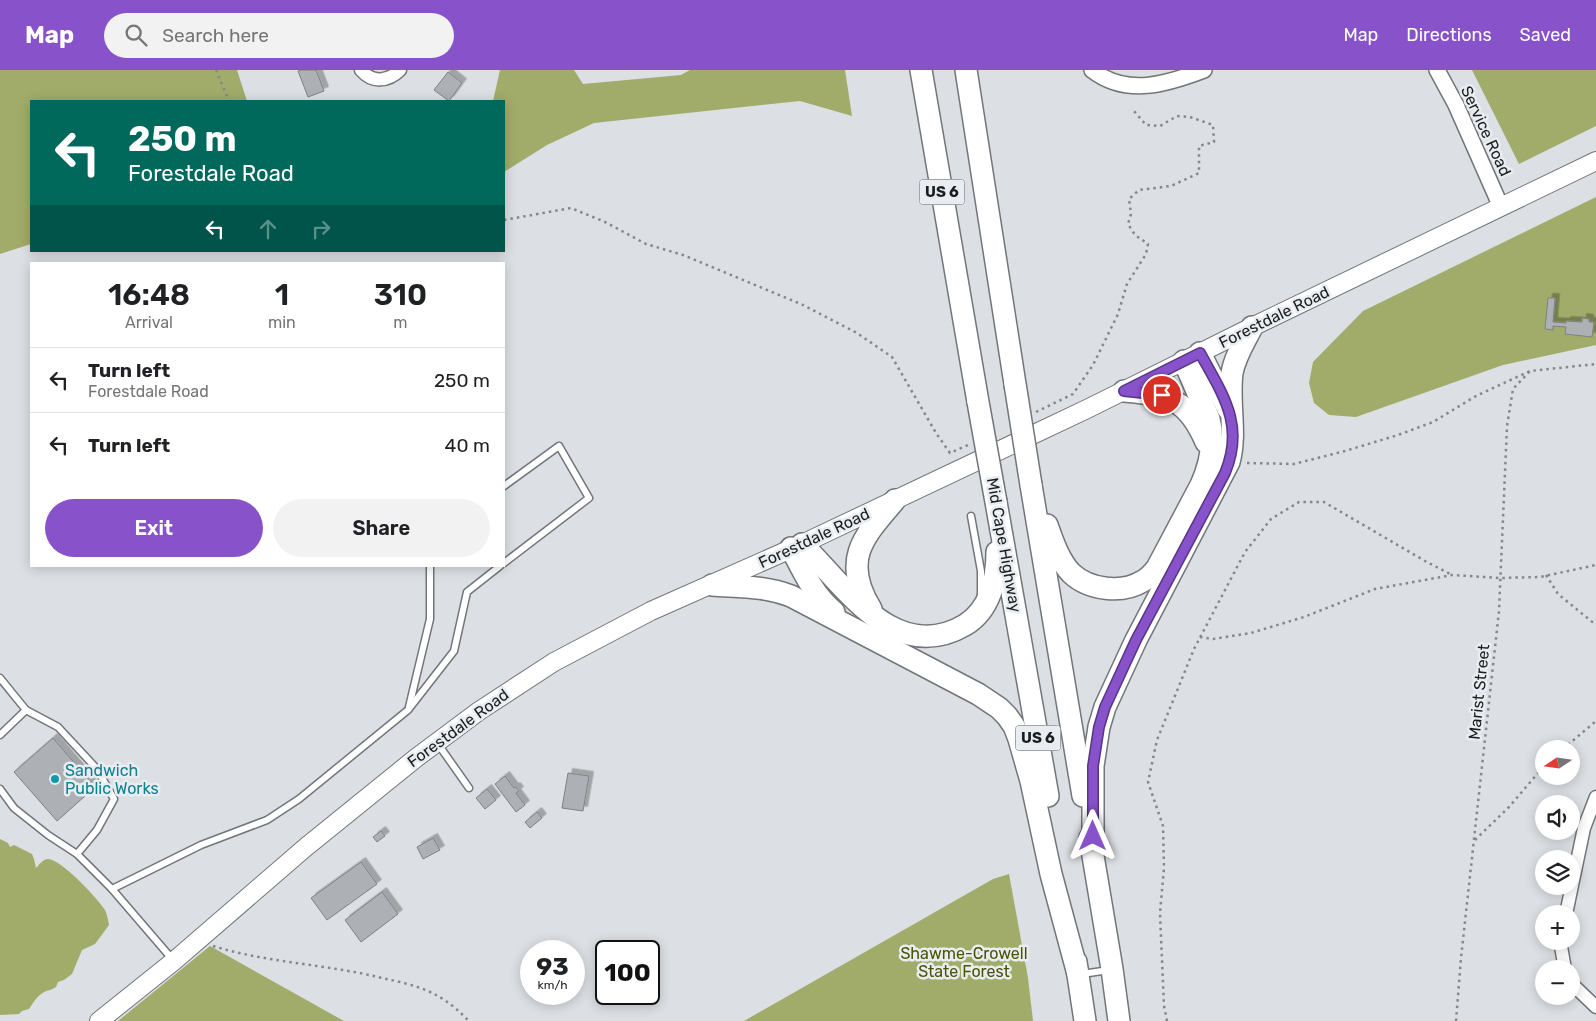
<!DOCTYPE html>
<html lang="en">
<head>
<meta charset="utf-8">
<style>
	body { margin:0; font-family:Rubik,sans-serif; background:#f2f2f2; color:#202124; height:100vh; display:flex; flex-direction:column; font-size:19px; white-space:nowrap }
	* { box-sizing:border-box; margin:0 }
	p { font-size:16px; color:#757577 }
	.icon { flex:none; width:28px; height:28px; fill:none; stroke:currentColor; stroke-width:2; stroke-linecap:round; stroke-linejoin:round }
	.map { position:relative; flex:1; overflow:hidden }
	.drawer { position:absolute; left:30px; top:192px; width:475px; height:305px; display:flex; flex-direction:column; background:#fff; border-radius:0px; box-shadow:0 2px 12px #0003 }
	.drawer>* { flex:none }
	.top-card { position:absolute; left:30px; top:30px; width:475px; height:152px; border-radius:0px; box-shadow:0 2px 12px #0003; background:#00695c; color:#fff; overflow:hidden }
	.needle { width:32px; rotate:257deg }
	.tools { position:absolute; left:1535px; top:670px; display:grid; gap:10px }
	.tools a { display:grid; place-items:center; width:45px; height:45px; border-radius:50%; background:#fff; box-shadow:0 2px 12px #0003; font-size:25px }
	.speed { position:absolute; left:520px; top:870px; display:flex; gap:10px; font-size:25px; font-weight:700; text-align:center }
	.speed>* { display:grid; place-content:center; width:65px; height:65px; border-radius:50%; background:#fff; box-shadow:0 2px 12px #0003; line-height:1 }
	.speed small { font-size:12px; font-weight:400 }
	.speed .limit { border:2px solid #111; border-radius:8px; background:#fff; color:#111 }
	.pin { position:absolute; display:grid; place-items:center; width:42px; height:42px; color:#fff; margin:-21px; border:2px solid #fff; border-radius:50%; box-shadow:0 1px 5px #0007 }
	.me { position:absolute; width:55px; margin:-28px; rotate:0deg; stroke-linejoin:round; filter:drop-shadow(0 0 4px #0008) }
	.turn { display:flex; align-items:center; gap:18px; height:105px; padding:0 15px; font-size:22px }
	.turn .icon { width:65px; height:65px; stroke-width:2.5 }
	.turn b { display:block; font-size:35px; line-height:42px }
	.lanes { display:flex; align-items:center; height:48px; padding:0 15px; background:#0003; justify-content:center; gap:25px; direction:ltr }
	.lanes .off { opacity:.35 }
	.eta { display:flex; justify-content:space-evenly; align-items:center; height:85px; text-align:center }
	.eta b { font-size:30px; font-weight:600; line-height:35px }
	.button { display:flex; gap:10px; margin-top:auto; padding:10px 15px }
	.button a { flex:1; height:58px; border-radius:30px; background:#8752ca; color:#fff; font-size:20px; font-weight:600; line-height:58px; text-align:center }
	.button a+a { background:#f2f2f2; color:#202124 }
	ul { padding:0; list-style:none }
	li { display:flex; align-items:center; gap:15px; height:65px; padding:0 15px; border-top:1px solid #e0e0e0 }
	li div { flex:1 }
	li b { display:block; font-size:19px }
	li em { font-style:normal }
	header { display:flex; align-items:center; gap:30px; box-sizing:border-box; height:70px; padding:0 25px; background:#8752ca; color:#fff }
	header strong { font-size:24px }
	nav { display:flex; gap:28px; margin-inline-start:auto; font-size:18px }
	.search { width:350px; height:45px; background:#f2f2f2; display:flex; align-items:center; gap:12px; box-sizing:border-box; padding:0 18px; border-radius:28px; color:#757577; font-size:19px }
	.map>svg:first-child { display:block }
	.forest { fill:#a1ac6a }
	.building { fill:#adb0b4; stroke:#7e8185; filter:url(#shadow) }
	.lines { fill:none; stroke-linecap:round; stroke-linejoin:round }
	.service-casing { stroke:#727579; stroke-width:9 }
	.minor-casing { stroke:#727579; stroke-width:15 }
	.tertiary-casing { stroke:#727579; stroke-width:18 }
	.secondary-casing { stroke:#727579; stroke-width:20 }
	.motorway-casing { stroke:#727579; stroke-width:24 }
	.path { stroke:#858789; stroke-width:2.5; stroke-dasharray:2.5 4; stroke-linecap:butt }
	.service { stroke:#fff; stroke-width:6 }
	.minor { stroke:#fff; stroke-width:12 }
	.tertiary { stroke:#fff; stroke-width:15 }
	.secondary { stroke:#fff; stroke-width:18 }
	.motorway { stroke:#fff; stroke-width:21 }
	.motorway-bridge-casing { stroke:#727579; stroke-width:24; stroke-linecap:butt }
	.motorway-bridge { stroke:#fff; stroke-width:21 }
	.route-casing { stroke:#583583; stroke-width:12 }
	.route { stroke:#8752ca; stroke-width:9 }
	.culture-dot { fill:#0f9aa8; stroke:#e9edf1; stroke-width:2 }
	.labels { text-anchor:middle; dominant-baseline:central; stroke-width:5; stroke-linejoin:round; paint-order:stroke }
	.shield { fill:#e9edf1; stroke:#5a5b5d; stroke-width:1 }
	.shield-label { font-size:15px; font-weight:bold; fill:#1c1d1e }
	.street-label { font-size:16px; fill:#1c1d1e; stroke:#e9edf1 }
	.culture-label { font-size:16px; fill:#0d838f; stroke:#e9edf1; text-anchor:start }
	.park-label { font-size:16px; fill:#4b5303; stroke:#e9edf1 }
</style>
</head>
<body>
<header>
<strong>Map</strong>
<div class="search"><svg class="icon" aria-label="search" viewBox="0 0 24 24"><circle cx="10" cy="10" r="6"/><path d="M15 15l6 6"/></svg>Search here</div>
<nav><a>Map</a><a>Directions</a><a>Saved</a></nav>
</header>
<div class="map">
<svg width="1596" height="951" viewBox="0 0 1596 951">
	<defs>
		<filter id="shadow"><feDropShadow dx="4.5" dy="-4.5" stdDeviation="0" flood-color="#0004"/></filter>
	</defs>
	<rect width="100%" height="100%" fill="#dcdfe3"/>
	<g class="forest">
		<path d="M0,0H237L247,31H31V174L0,184Z"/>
		<path d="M500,0H574L583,14L681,5L690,0H845L852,46L800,31L594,53L547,75L504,102V31H493Z"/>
		<path d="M1472,0H1596V56L1519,94Z"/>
		<path d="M1596,127V275L1503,295L1356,347L1329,345L1314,333L1309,313L1313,292L1363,241Z"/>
		<path d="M0,769L8,773L10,777L14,775L32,784L34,789L36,798C39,795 43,789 48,789C61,789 97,828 105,840C107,844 108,850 109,855L95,874L82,880L72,904L64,910L58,912L56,917C52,920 48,920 44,922C37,926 33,933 29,939L22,941L19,944L0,945Z"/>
		<path d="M1009,804L1028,908L1033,951H744L993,809Z"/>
		<path d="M210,876L344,951H118Z"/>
	</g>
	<g class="building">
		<path d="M301,0H316L324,21L308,27L298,1Z"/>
		<path d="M448,2L462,13L449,31L434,20Z"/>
		<path d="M1548,228H1555L1553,252L1566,253V251L1582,252V248L1589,249V252H1594L1592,267L1565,264L1566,257L1553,256V260L1545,259Z"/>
		<path d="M53,668L95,717L57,751L14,702Z"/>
		<path d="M568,703L589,706L583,741L562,738Z"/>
		<path d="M505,706L514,718L516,717L519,721L516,723L525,735L516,742L495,714Z"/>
		<path d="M487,719L496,730L485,739L476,728Z"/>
		<path d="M537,742L542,748L530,758L525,752Z"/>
		<path d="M381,761L385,766L377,772L373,767Z"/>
		<path d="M433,768L440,780L423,789L417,777Z"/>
		<path d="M361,792L377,814L327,850L311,828Z"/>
		<path d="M382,822L398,844L361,872L345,850Z"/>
	</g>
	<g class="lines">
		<defs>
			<g id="service">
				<path d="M504,416L559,376L589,428L504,493"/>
				<path d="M971,446L981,501V524"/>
				<path d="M0,608L26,640"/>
				<path d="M409,637L430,549V496"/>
				<path d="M0,665L26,640L58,657L97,699L114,729L97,760L77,784"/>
				<path d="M438,674L469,718"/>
				<path d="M0,719L14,738L48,765L77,784L112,819L173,890"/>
				<path d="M112,819L201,775L267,750L299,729L408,640L454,581L467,522L500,496"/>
				<path d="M1082,904L1109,900"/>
			</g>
			<g id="minor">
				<path d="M361,0C372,13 388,12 400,0"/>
				<path d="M1566,844L1584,758L1596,727"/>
				<path d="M1560,871L1565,899"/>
				<path d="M1571,913L1596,937"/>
			</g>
			<g id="tertiary">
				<path d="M1092,0C1127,27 1167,14 1204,0"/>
				<path d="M1437,0L1456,35L1501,137"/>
			</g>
			<path id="secondary" d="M99,951L174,891L306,777L416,688L479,641L554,592L651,541L802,474L1087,339L1252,257L1596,91"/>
			<g id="motorway">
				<path d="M921,0L978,332"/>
				<path d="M966,0L1015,314"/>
				<path d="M1200,283L1228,339"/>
				<path d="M1124,321C1169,325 1187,328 1206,372"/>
				<path d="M1031,415L1083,726"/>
				<path d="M996,432L1048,726"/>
				<path d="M1047,455C1053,472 1059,490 1071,503C1089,520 1122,524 1143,511C1149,508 1153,503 1157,498L1201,415C1211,393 1215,372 1209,349L1184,291"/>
				<path d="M802,474C845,516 895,596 965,555C990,540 997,509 997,482"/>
				<path d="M791,478C804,503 813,524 834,542"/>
				<path d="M712,515C739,517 765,516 791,526L978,624L999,638L1007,646L1014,656L1019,669L1031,711L1051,804L1078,904"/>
				<path d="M871,539C841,490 863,467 895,430"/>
				<path d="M1090,768L1112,899L1119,951"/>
				<path d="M1093,783V696L1099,657L1105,637L1136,570L1229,392C1237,363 1228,333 1232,303C1235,286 1245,271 1252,257"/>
				<path d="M1076,892L1085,951"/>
			</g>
		</defs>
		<use href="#service" class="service-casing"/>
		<use href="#minor" class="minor-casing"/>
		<use href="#tertiary" class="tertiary-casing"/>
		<use href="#secondary" class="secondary-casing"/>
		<use href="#motorway" class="motorway-casing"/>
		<g class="path">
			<path d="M216,0L229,31"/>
			<path d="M504,150L571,138L605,152L646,174L683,185L801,234L857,263L892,287L936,363L950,383L968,375"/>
			<path d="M1036,342L1073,324L1093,295L1118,244L1127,214L1146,184L1148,174L1135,165L1128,154L1131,144L1129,129L1139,120L1171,116L1199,103V76L1214,72L1213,55L1190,47L1177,46L1160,56L1146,55L1134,41"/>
			<path d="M1247,393L1294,394L1345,381L1398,365L1433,352L1476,326L1530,301L1596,294"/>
			<path d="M1546,505L1558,524L1596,555"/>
			<path d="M1200,567L1213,569L1251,563L1304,547L1375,519L1452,505L1500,508L1540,507L1596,495"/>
			<path d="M1563,679L1596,651"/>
			<path d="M1475,770L1509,737L1544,696"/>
			<path d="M213,876C268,893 326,894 382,908C400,912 420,916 436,925C448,931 459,941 469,951"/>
			<path d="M1167,951L1164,936L1160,843L1164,798L1163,756L1148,712L1157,670L1194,579L1245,482L1271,449L1299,432H1324L1425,491L1452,505"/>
			<path d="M1456,951L1461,888L1499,541L1507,356L1513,319L1530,301"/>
		</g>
		<use href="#service" class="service"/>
		<use href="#minor" class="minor"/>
		<use href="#tertiary" class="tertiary"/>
		<use href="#secondary" class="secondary"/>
		<use href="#motorway" class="motorway"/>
		<defs>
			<g id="motorway-bridge">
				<path d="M1015,314L1031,415"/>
				<path d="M978,332L996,432"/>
			</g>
		</defs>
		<use href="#motorway-bridge" class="motorway-bridge-casing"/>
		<use href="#motorway-bridge" class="motorway-bridge"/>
	</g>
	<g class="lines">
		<defs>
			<path id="route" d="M1093,766V696L1099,657L1105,637L1136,570L1225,403C1245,355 1223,325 1200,283L1124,321L1162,325"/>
		</defs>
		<use href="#route" class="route-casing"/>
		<use href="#route" class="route"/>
	</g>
	<circle class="culture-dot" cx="55" cy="709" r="5"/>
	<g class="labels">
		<g class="shield">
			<rect x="919.5" y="109.5" width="45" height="25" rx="4"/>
			<rect x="1015.5" y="655.5" width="45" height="25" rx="4"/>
		</g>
		<g class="shield-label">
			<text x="942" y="122">US 6</text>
			<text x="1038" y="668">US 6</text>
		</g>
		<g class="street-label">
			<text transform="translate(1486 61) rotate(65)">Service Road</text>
			<text transform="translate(1274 247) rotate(-26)">Forestdale Road</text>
			<text transform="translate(814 468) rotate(-25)">Forestdale Road</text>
			<text transform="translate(1004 475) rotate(80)">Mid Cape Highway</text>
			<text transform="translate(1479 622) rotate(-84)">Marist Street</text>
			<text transform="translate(458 658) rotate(-36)">Forestdale Road</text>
		</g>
		<g class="culture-label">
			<text x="65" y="700">Sandwich<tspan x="65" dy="18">Public Works</tspan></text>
		</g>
		<g class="park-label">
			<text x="964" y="883">Shawme-Crowell<tspan x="964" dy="18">State Forest</tspan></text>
		</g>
	</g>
</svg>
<div class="tools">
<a><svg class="needle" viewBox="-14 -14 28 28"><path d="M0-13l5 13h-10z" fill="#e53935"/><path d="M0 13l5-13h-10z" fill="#757577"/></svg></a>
<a><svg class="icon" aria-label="sound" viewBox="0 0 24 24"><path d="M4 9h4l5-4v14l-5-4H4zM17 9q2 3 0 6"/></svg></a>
<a><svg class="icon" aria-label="layers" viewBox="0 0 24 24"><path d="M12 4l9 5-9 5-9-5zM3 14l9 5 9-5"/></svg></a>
<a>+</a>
<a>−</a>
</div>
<div class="speed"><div>93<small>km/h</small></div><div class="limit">100</div></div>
<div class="pin" style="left:1162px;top:325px;background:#d93025"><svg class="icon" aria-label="arrive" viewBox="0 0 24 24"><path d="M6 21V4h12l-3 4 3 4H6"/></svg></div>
<svg class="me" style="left:1093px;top:766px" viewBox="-20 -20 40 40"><path d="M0-17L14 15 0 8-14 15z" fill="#8752ca" stroke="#fff" stroke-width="4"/></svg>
<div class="top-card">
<div class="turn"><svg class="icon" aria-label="left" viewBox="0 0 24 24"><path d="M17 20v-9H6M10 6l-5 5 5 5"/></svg><div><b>250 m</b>Forestdale Road</div></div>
<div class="lanes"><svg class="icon" aria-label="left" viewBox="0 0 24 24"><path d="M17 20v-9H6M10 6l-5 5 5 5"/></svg><svg class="icon off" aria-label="ahead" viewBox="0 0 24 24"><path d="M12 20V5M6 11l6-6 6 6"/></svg><svg class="icon off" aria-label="right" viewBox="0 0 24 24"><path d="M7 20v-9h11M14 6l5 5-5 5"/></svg></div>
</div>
<section class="drawer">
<div class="eta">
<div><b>16:48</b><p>Arrival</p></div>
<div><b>1</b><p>min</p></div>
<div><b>310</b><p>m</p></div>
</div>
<ul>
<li><svg class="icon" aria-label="left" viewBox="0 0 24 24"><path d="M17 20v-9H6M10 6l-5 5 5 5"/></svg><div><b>Turn left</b><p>Forestdale Road</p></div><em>250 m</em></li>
<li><svg class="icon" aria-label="left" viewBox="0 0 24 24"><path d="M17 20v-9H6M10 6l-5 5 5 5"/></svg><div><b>Turn left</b></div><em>40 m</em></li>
</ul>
<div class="button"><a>Exit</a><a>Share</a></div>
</section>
</div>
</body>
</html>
